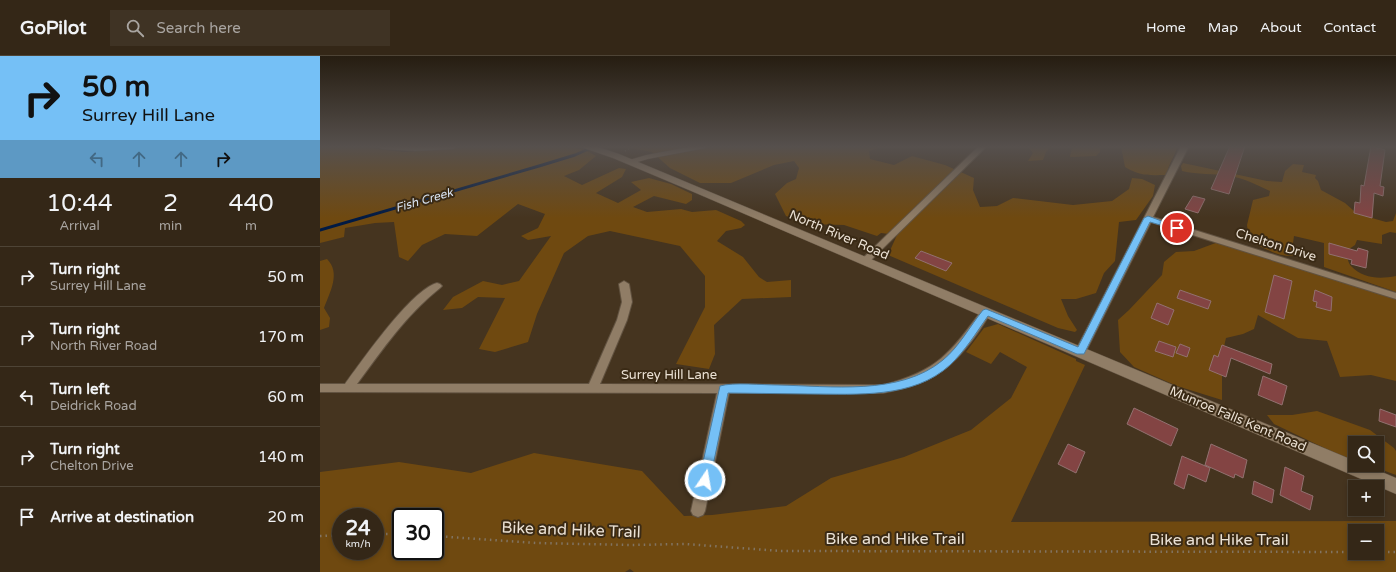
<!DOCTYPE html>
<html lang="en">
<head>
<meta charset="utf-8">
<style>
	body { margin:0; font-family:"Varela Round",sans-serif; background:#3f3324; color:#f1f3f6; height:100vh; display:flex; flex-direction:column; font-size:15px; white-space:nowrap }
	* { box-sizing:border-box; margin:0 }
	p { font-size:13px; color:#a9a5a1 }
	.icon { flex:none; width:22px; height:22px; fill:none; stroke:currentColor; stroke-width:2; stroke-linecap:round; stroke-linejoin:round }
	.map { position:relative; flex:1; overflow:hidden }
	.sheet { display:flex; flex-direction:column; background:#342717; width:320px }
	.sheet>* { flex:none }
	.top-card { background:#75c0f6; color:#111; overflow:hidden }
	.fabs { position:absolute; left:1028px; top:380px; display:grid; gap:8px }
	.fabs a { display:grid; place-items:center; width:36px; height:36px; border-radius:0px; background:#342717; box-shadow:0 2px 6px #0003,0 0 0 1px #4e4436; font-size:20px }
	.speed { position:absolute; left:12px; top:452px; display:flex; gap:8px; font-size:20px; font-weight:700; text-align:center }
	.speed>* { display:grid; place-content:center; width:52px; height:52px; border-radius:50%; background:#342717; box-shadow:0 2px 6px #0003,0 0 0 1px #4e4436; line-height:1 }
	.speed small { font-size:10px; font-weight:400 }
	.speed .limit { border:2px solid #111; border-radius:6px; background:#fff; color:#111 }
	.pin { position:absolute; display:grid; place-items:center; width:34px; height:34px; color:#fff; margin:-17px; border:2px solid #fff; border-radius:50%; box-shadow:0 1px 4px #0007 }
	.me { position:absolute; width:44px; margin:-22px; rotate:12deg; stroke-linejoin:round; filter:drop-shadow(0 0 3px #0008) }
	.turn { display:flex; align-items:center; gap:14px; height:84px; padding:0 16px; font-size:18px }
	.turn .icon { width:52px; height:52px; stroke-width:2.5 }
	.turn b { display:block; font-size:28px; line-height:34px }
	.lanes { display:flex; align-items:center; height:38px; padding:0 16px; background:#0003; justify-content:center; gap:20px; direction:ltr }
	.lanes .off { opacity:.35 }
	.eta { display:flex; justify-content:space-evenly; align-items:center; height:68px; text-align:center }
	.eta b { font-size:24px; font-weight:600; line-height:28px }
	ul { padding:0; list-style:none }
	li { display:flex; align-items:center; gap:12px; height:60px; padding:0 16px; border-top:1px solid #4e4436 }
	li div { flex:1 }
	li b { display:block; font-size:15px }
	li em { font-style:normal }
	header { display:flex; align-items:center; gap:24px; box-sizing:border-box; height:56px; padding:0 20px; background:#342717; border-bottom:1px solid #4e4436 }
	header strong { font-size:19px }
	nav { display:flex; gap:22px; margin-inline-start:auto; font-size:14px }
	.search { width:280px; height:36px; background:#3f3324; display:flex; align-items:center; gap:10px; box-sizing:border-box; padding:0 14px; border-radius:0px; color:#a9a5a1; font-size:15px }
	main { display:flex; flex:1; min-height:0 }
	.map>svg:first-child { display:block }
	.green { fill:#6f4910; fill-rule:evenodd }
	.lines { fill:none; stroke-linecap:round; stroke-linejoin:round }
	.stream { stroke:#001a44; stroke-width:3 }
	.building { fill:#834443; stroke:#927170 }
	.service-casing { stroke:#615240; stroke-width:5 }
	.minor-casing { stroke:#615240; stroke-width:2 }
	.tertiary-casing { stroke:#615240; stroke-width:1 }
	.path-far1 { stroke:#827462; stroke-width:1.5; stroke-dasharray:1 2.5; stroke-linecap:butt }
	.path { stroke:#827462; stroke-width:2.5; stroke-dasharray:1.5 4; stroke-linecap:butt }
	.service { stroke:#907d66; stroke-width:4 }
	.minor { fill:#907d66; fill-rule:evenodd }
	.tertiary { fill:#907d66; fill-rule:evenodd }
	.route { fill:#75c0f6; stroke:#4c7da0 }
	.labels { text-anchor:middle; dominant-baseline:central; stroke-width:4; stroke-linejoin:round; paint-order:stroke }
	.far-water-label { font-size:12px; font-style:italic; fill:#d8e3f2; stroke:#3a2a15 }
	.street-label { font-size:13px; fill:#ebe1d4; stroke:#3a2a15 }
	.near-street-label { font-size:16px; fill:#ebe1d4; stroke:#3a2a15 }
</style>
</head>
<body>
<header>
<strong>GoPilot</strong>
<div class="search"><svg class="icon" aria-label="search" viewBox="0 0 24 24"><circle cx="10" cy="10" r="6"/><path d="M15 15l6 6"/></svg>Search here</div>
<nav><a>Home</a><a>Map</a><a>About</a><a>Contact</a></nav>
</header>
<main>
<section class="sheet">
<div class="top-card">
<div class="turn"><svg class="icon" aria-label="right" viewBox="0 0 24 24"><path d="M7 20v-9h11M14 6l5 5-5 5"/></svg><div><b>50 m</b>Surrey Hill Lane</div></div>
<div class="lanes"><svg class="icon off" aria-label="left" viewBox="0 0 24 24"><path d="M17 20v-9H6M10 6l-5 5 5 5"/></svg><svg class="icon off" aria-label="ahead" viewBox="0 0 24 24"><path d="M12 20V5M6 11l6-6 6 6"/></svg><svg class="icon off" aria-label="ahead" viewBox="0 0 24 24"><path d="M12 20V5M6 11l6-6 6 6"/></svg><svg class="icon" aria-label="right" viewBox="0 0 24 24"><path d="M7 20v-9h11M14 6l5 5-5 5"/></svg></div>
</div>
<div class="eta">
<div><b>10:44</b><p>Arrival</p></div>
<div><b>2</b><p>min</p></div>
<div><b>440</b><p>m</p></div>
</div>
<ul>
<li><svg class="icon" aria-label="right" viewBox="0 0 24 24"><path d="M7 20v-9h11M14 6l5 5-5 5"/></svg><div><b>Turn right</b><p>Surrey Hill Lane</p></div><em>50 m</em></li>
<li><svg class="icon" aria-label="right" viewBox="0 0 24 24"><path d="M7 20v-9h11M14 6l5 5-5 5"/></svg><div><b>Turn right</b><p>North River Road</p></div><em>170 m</em></li>
<li><svg class="icon" aria-label="left" viewBox="0 0 24 24"><path d="M17 20v-9H6M10 6l-5 5 5 5"/></svg><div><b>Turn left</b><p>Deidrick Road</p></div><em>60 m</em></li>
<li><svg class="icon" aria-label="right" viewBox="0 0 24 24"><path d="M7 20v-9h11M14 6l5 5-5 5"/></svg><div><b>Turn right</b><p>Chelton Drive</p></div><em>140 m</em></li>
<li><svg class="icon" aria-label="arrive" viewBox="0 0 24 24"><path d="M6 21V4h12l-3 4 3 4H6"/></svg><div><b>Arrive at destination</b></div><em>20 m</em></li>
</ul>
</section>
<div class="map">
<svg width="1076" height="516" viewBox="0 0 1076 516">
	<rect width="100%" height="100%" fill="#45341f"/>
	<g class="green">
		<path d="M0,90H44L57,93L84,96L164,90H246L265,94L276,100L259,114L244,120L262,129L299,112L306,113L302,121L276,137L298,147L321,134L311,126L329,122L351,128L372,138V144L366,148L334,140L313,151L327,156L361,153L372,156L396,154L421,165L425,169L421,172L406,175L397,185L423,201L439,221L447,226L471,224V241L422,243L394,269L395,298L389,313L356,308L385,251V220L360,190L290,175L268,180L244,197L217,258L208,286L175,296L159,293L185,242L158,241L142,252L123,254L133,241L163,225L182,229L199,225L231,180L208,184L201,180L218,172L225,158L198,148L157,180L125,178L102,189L88,205L79,201L74,166L55,167L25,172L24,181L0,187Z"/>
		<path d="M299,90H564L549,95L550,103L574,109L592,100L625,109L654,122L653,134L660,151L677,150L693,142L753,149L792,145L809,133L812,122L822,123L835,129L833,140L816,164L799,166L795,205L784,217L776,237L756,243H741L748,260L757,274L755,276L738,272L568,199L577,179L561,177L557,180L524,169L489,168L466,160L455,138L467,127L476,123L479,112L474,105L454,109L411,127H380L350,112L332,96Z"/>
		<path d="M707,90H731V91L726,96L723,104L708,105L713,97Z"/>
		<path d="M752,90H793L781,91L780,96L776,100L750,101Z"/>
		<path d="M801,90H857C856,100 847,109 847,119C830,119 822,121 805,111Z"/>
		<path d="M863,107L947,125L962,126L965,115L973,108L984,109L982,116L996,119L995,122L998,125L1001,134L1025,147L1034,155V157L1066,166L1073,165L1076,157V177L1070,176L1062,179V188L1037,184L1035,189L1026,195C1027,200 1028,207 1031,210C1043,223 1060,223 1076,220V236L1004,211V187L974,180L973,187L980,196C967,207 943,191 929,185L927,169L933,144L949,140L950,135C937,129 924,122 909,120C893,117 878,119 862,115L861,110Z"/>
		<path d="M901,185L1076,240V325L1051,319L1020,321L1007,285L978,282L938,259L934,273L923,278L906,282L902,299V344L857,330L814,311L800,296L798,264L809,254L842,219L844,206L856,196L874,195Z"/>
		<path d="M7,203C21,217 10,236 4,252L10,262L9,271L0,274V205Z"/>
		<path d="M678,268L756,303V305L765,309L691,466L1076,465V516H314L310,513L305,516H0V416L79,406L151,417L214,397L322,415L364,460L392,459L466,450L511,422L584,401L651,374L691,342L707,311L680,296L671,308L646,296L664,272ZM21,461H55V495H21ZM81,461H115V495H81ZM1035,475H1057V497H1035Z"/>
		<path d="M997,355L1050,374L1074,392L1076,395V419L1049,409H1057V387H1035V404L1017,398L954,368L947,359H972Z"/>
	</g>
	<g class="lines">
		<path class="stream" d="M0,174L219,110L255,99L275,90"/>
	</g>
	<g class="building">
		<path d="M910,90H925L909,138L891,133Z"/>
		<path d="M1051,90L1065,94L1060,130L1064,131L1063,140L1054,137L1052,162L1034,157L1035,146L1040,147L1041,129L1044,130Z"/>
		<path d="M873,140L885,143L878,157L865,153Z"/>
		<path d="M1009,187L1037,195L1038,192L1048,195L1046,212L1031,208L1032,204L1009,198Z"/>
		<path d="M601,195L632,207L626,215L595,202Z"/>
		<path d="M954,219L972,225L964,263L945,256Z"/>
		<path d="M860,234L891,245L888,253L857,242Z"/>
		<path d="M995,234L1012,241L1011,255L996,251L997,246L993,245Z"/>
		<path d="M837,247L854,254L848,269L831,262Z"/>
		<path d="M839,285L856,291L853,301L835,295Z"/>
		<path d="M860,288L870,292L867,301L856,297Z"/>
		<path d="M902,289L952,308L950,318L911,302L906,321L889,314L894,299L898,301Z"/>
		<path d="M943,320L967,330L962,349L938,339Z"/>
		<path d="M814,352L858,373L851,390L807,368Z"/>
		<path d="M1060,353L1076,359V371L1059,365Z"/>
		<path d="M748,388L765,396L756,417L738,408Z"/>
		<path d="M891,388L927,404L923,422L915,418L914,422L885,409Z"/>
		<path d="M862,400L890,412L886,426L868,418L864,433L854,428Z"/>
		<path d="M965,411L984,420L981,435L993,440L990,454L960,439Z"/>
		<path d="M934,425L954,434L952,447L932,438Z"/>
	</g>
	<g class="lines">
		<defs>
			<path id="service" d="M310,106L327,101L385,90"/>
			<g id="minor">
				<path d="M659,90H667L548,207H542L540,205L542,203Z"/>
				<path d="M861,90H869L833,161L1076,237V243L831,166L764,299H756L755,296Z"/>
				<path d="M304,225L309,228L312,246L307,264L280,328L563,329C618,315 630,297 662,254H670L671,256C658,278 639,305 616,319C600,329 581,333 563,337H409L385,455L383,459L378,461L373,459L371,455L397,337L0,336V328H25C42,305 91,234 117,227L120,228L122,230L120,232C86,259 63,293 37,328H269L297,264L302,246L299,228Z"/>
			</g>
			<g id="tertiary">
				<path d="M57,90H138L133,93L95,95L62,93Z"/>
				<path d="M262,90H275L299,98L1035,405V409H1045L1076,422V438L369,134L293,102L264,92Z"/>
			</g>
		</defs>
		<use href="#service" class="service-casing"/>
		<use href="#minor" class="minor-casing"/>
		<use href="#tertiary" class="tertiary-casing"/>
		<path class="path-far1" d="M305,95L314,90"/>
		<g class="path">
			<path d="M55,478H81"/>
			<path d="M0,480L21,479"/>
			<path d="M115,480L216,487L311,489L365,488L461,495L1035,496"/>
			<path d="M1057,496H1076"/>
		</g>
		<use href="#service" class="service"/>
		<use href="#minor" class="minor"/>
		<use href="#tertiary" class="tertiary"/>
	</g>
	<linearGradient id="sky" x2="0" y2="1"><stop stop-color="#261d11"/><stop offset="0.56" stop-color="#56504d"/><stop offset="1" stop-color="#56504d" stop-opacity="0"/></linearGradient>
	<rect width="1076" height="162" fill="url(#sky)"/>
	<path class="route" d="M828,160L861,172L857,174L830,166L764,298H757L668,260C656,277 645,295 630,309C593,343 537,338 490,338C463,338 435,337 408,337L390,424L389,428L385,430L380,428L379,424L400,330C413,326 443,329 458,329C510,330 580,340 623,304C639,291 650,270 663,254L666,253L758,291L824,162Z"/>
	<g class="labels">
		<g class="far-water-label">
			<text transform="translate(104 144) rotate(-16)">Fish Creek</text>
		</g>
		<g class="street-label">
			<text transform="translate(519 179) rotate(23)">North River Road</text>
			<text transform="translate(956 189) rotate(17)">Chelton Drive</text>
			<text x="349" y="319">Surrey Hill Lane</text>
			<text transform="translate(918 363) rotate(23)">Munroe Falls Kent Road</text>
		</g>
		<g class="near-street-label">
			<text transform="translate(251 474) rotate(2)">Bike and Hike Trail</text>
			<text x="575" y="483">Bike and Hike Trail</text>
			<text x="899" y="484">Bike and Hike Trail</text>
		</g>
	</g>
</svg>
<div class="fabs">
<a><svg class="icon" aria-label="search" viewBox="0 0 24 24"><circle cx="10" cy="10" r="6"/><path d="M15 15l6 6"/></svg></a>
<a>+</a>
<a>−</a>
</div>
<div class="speed"><div>24<small>km/h</small></div><div class="limit">30</div></div>
<div class="pin" style="left:857px;top:172px;background:#d93025"><svg class="icon" aria-label="arrive" viewBox="0 0 24 24"><path d="M6 21V4h12l-3 4 3 4H6"/></svg></div>
<svg class="me" style="left:385px;top:424px" viewBox="-20 -20 40 40"><circle r="17" fill="#75c0f6" stroke="#fff" stroke-width="3"/><path d="M0-11L8 9 0 5-8 9z" fill="#fff"/></svg>
</div>
</main>
</body>
</html>
